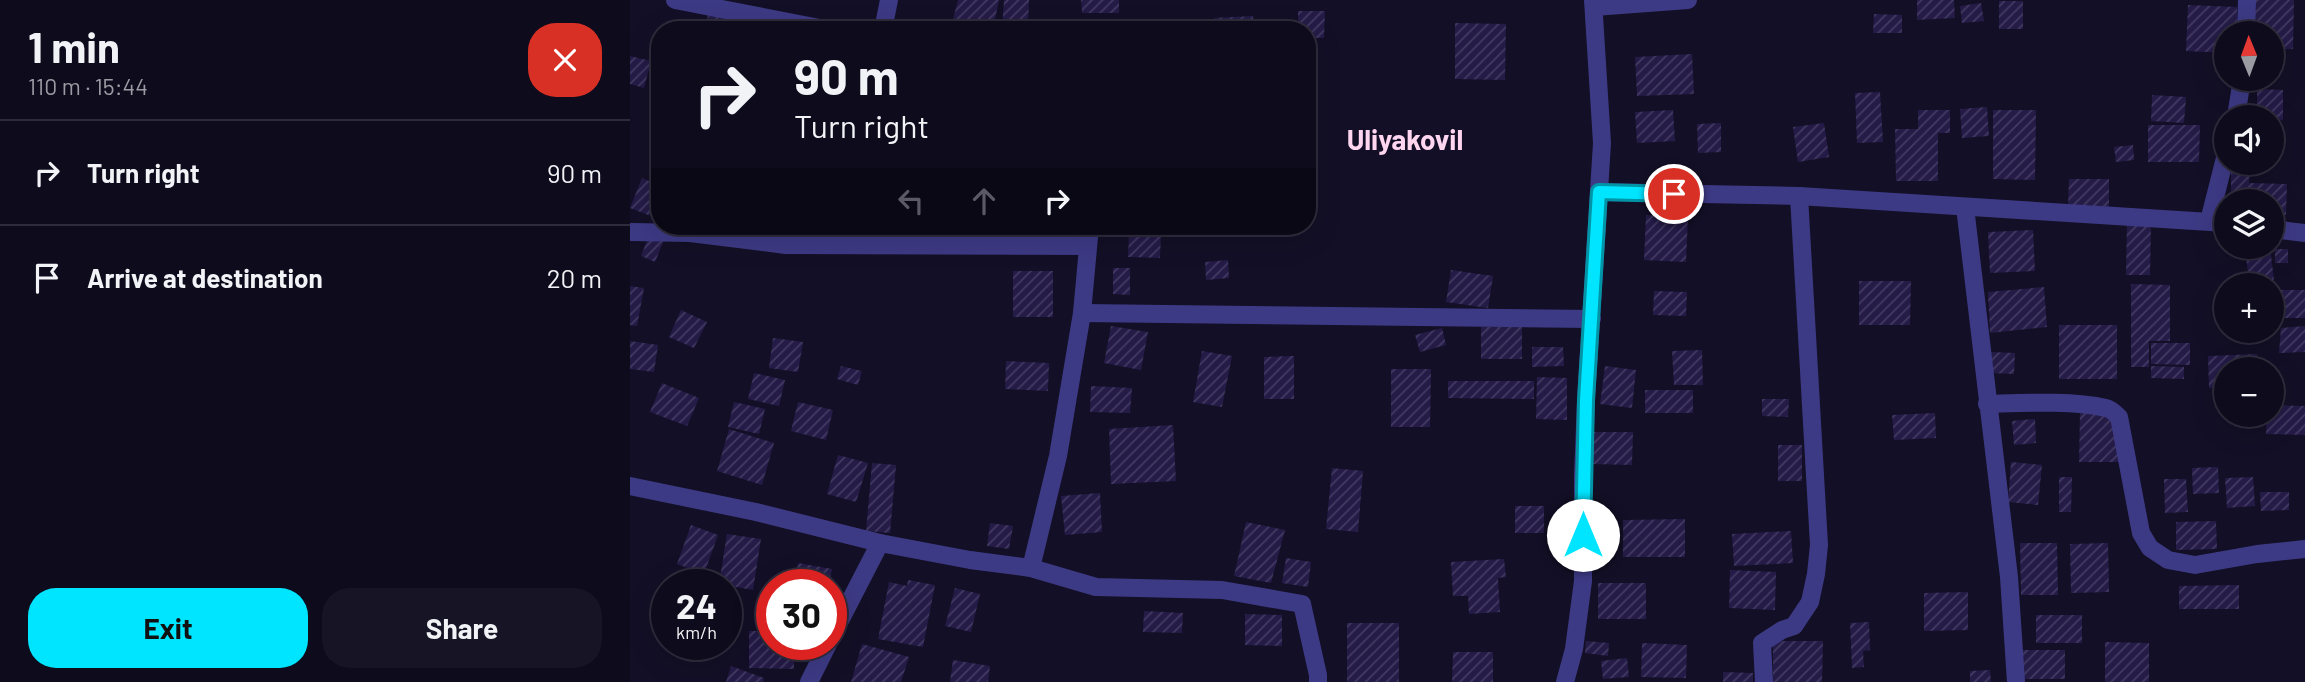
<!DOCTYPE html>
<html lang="en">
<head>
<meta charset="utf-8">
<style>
	body { margin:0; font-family:Barlow,sans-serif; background:#171425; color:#f1f3f6; height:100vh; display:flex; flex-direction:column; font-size:26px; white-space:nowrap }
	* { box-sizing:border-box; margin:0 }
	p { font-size:23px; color:#9b9ba3 }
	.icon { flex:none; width:38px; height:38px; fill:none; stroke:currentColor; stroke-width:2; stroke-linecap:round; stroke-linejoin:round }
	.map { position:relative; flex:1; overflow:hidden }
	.sheet { display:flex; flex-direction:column; background:#0e0b1c; width:630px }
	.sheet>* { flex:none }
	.top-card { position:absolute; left:21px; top:21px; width:665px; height:214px; border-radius:28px; box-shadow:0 7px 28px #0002,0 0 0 2px #2e2b3b; background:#0e0b1c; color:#f1f3f6; overflow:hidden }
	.needle { width:46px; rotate:359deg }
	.tools { position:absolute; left:1584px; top:21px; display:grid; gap:14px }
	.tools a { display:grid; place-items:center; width:70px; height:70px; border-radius:50%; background:#0e0b1c; box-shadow:0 7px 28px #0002,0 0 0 2px #2e2b3b; font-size:35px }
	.speed { position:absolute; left:21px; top:569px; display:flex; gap:14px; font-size:35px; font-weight:700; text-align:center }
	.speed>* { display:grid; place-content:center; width:91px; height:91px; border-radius:50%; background:#0e0b1c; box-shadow:0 7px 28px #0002,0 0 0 2px #2e2b3b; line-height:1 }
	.speed small { font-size:18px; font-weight:400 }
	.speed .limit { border:10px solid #d22; background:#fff; color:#111 }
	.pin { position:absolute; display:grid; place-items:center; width:60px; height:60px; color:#fff; margin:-30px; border:4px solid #fff; border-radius:50%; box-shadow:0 2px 7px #0007 }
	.me { position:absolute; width:77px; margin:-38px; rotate:0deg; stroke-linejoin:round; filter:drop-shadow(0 0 5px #0008) }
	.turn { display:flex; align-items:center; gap:24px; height:147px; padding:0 28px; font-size:32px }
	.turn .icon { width:91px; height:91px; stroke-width:2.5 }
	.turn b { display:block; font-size:49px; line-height:60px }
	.lanes { display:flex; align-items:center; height:66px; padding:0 28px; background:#0003; justify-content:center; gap:35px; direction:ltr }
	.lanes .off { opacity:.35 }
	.round { display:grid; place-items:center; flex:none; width:74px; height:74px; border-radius:28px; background:#171425 }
	.head { display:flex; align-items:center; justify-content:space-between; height:119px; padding:0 28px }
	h1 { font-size:42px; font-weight:700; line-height:52px }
	.action { display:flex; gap:14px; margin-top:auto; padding:14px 28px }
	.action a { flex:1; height:80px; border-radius:28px; background:#00e5ff; color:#111; font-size:28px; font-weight:700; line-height:80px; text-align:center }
	.action a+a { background:#171425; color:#f1f3f6 }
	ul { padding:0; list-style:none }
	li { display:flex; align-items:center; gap:21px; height:105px; padding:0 28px; border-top:2px solid #2e2b3b }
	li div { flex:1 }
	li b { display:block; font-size:26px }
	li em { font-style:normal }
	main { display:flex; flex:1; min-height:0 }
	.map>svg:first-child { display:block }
	.building { fill:url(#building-hatch) }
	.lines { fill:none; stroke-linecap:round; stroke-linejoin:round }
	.minor { stroke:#3d3a85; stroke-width:18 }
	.route-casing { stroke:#0095a6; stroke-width:18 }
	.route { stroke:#00e5ff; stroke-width:12 }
	.labels { text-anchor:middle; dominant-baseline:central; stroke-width:7; stroke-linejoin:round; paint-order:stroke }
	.district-label { font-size:28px; font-weight:bold; fill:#ffd6f0; stroke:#130f26 }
</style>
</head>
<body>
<main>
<section class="sheet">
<div class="head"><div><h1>1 min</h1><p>110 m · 15:44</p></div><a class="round" style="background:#d93025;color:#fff"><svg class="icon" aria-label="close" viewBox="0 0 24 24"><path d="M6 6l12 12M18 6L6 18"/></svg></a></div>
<ul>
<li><svg class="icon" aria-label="right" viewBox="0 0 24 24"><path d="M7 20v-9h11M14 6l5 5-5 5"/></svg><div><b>Turn right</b></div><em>90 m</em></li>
<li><svg class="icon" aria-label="arrive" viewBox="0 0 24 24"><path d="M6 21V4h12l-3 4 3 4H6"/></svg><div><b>Arrive at destination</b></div><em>20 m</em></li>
</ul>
<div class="action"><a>Exit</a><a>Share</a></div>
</section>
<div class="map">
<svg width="1675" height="682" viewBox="0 0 1675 682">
	<defs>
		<pattern id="building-hatch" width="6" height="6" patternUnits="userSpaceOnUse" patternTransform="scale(1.75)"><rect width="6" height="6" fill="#241b47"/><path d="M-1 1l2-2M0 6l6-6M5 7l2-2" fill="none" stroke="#433b63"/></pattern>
	</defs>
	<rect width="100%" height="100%" fill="#130f26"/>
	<g class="building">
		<path d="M328,0H369L363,29L323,19Z"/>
		<path d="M374,0H399L398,30H372Z"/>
		<path d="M451,0H489V13H452Z"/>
		<path d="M1287,0H1324L1325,18L1287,20Z"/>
		<path d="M1625,0H1664L1663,49H1642V33H1625Z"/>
		<rect x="1369" y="1" width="24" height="28"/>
		<path d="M1351,3L1354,21L1332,23L1330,6Z"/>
		<path d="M1558,5L1607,7V33H1596V53L1556,51Z"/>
		<path d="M80,8L101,14L96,30H74Z"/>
		<path d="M668,11H695L694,38H677V30H668Z"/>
		<path d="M1244,14L1272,15V33H1243Z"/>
		<path d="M623,16L624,30H584V18Z"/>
		<path d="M825,23L876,24L875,80L825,79Z"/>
		<path d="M1062,54L1064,94L1007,96L1005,57Z"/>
		<path d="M0,56L21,61L14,88L0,84Z"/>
		<path d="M1627,89L1653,90V120L1627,117Z"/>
		<path d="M1250,92L1253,142L1227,143L1225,93Z"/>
		<path d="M1522,95L1556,97L1554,123L1521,121Z"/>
		<path d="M1357,107L1359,136L1332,138L1330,109Z"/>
		<path d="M1043,110L1045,141L1007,143L1005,112Z"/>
		<path d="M1288,110H1320V133H1308V181H1266L1265,129H1288Z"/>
		<path d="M1363,110H1406L1405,180L1363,179Z"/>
		<path d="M1091,123V152L1068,153L1067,124Z"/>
		<path d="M1194,123L1199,157L1168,162L1163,127Z"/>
		<path d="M1518,125H1570L1569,162H1518Z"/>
		<path d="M1503,145L1504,160L1486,162L1484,147Z"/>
		<path d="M1601,170H1620L1619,183L1657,184L1656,215H1642V201H1601Z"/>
		<path d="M12,178L30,186V209L26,218L0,208Z"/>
		<path d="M1439,179H1479V207L1438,206Z"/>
		<path d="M1016,215L1058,216L1056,262L1014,260Z"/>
		<path d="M1497,221L1521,222L1520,275H1496Z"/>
		<path d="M22,228L37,233L25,262L11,256Z"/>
		<path d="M1403,230L1405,271L1360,273L1358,232Z"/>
		<path d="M499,234L531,235L530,258L498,257Z"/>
		<path d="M1615,247H1640L1644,280L1619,283Z"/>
		<rect x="1645" y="249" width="13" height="14"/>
		<path d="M598,260L599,278L576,280L575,262Z"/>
		<path d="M483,268H500V295L483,294Z"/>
		<path d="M821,270L863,276L858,308L816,302Z"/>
		<rect x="383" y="271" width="40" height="46"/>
		<path d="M1229,281H1281L1280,325H1229Z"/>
		<path d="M1501,284L1540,285V341H1519V367H1501Z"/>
		<path d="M0,286L14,288L7,326L0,325Z"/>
		<path d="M1414,287L1417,327L1360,333L1358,292Z"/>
		<path d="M1644,290H1675V318H1643Z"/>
		<path d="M1024,291L1057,292L1056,316L1023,315Z"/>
		<path d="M51,310L77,322L64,348L39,337Z"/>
		<rect x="1429" y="325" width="58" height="54"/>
		<path d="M481,326L518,332L511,370L474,363Z"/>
		<path d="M1675,326V352L1649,353L1651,328Z"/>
		<rect x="851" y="327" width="41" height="32"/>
		<path d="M812,328L816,345L790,352L785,335Z"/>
		<path d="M143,338L173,342L168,372L139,368Z"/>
		<path d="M0,341L28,345L24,372L0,369Z"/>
		<path d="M1521,343H1560V365L1521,364Z"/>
		<path d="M902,347H933L934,366L902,367Z"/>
		<path d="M1072,350L1073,385H1044L1042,351Z"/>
		<path d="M572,351L602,356L592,407L563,402Z"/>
		<path d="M1361,352L1385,353L1384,374L1360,373Z"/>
		<path d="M1627,354L1628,369H1596V387L1579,388L1578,356Z"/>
		<path d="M664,356V399H634V357Z"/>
		<path d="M376,361L419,363L418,391L375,389Z"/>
		<path d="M211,366L232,371L228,385L207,379Z"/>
		<path d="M975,366L1006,370L1002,408L970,404Z"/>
		<path d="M1521,366L1554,367V379L1521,378Z"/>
		<path d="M761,369H801L800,427H761Z"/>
		<path d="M124,373L155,380L149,406L118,399Z"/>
		<path d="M907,377L937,378V420L906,419Z"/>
		<path d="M818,381H904V399L818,398Z"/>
		<path d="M32,383L69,398L57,426L20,412Z"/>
		<path d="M461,386L502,388L500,413L460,412Z"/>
		<rect x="1015" y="390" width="48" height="23"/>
		<path d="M1132,399H1159L1158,417L1132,416Z"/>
		<path d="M104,402L135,409L129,434L98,427Z"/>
		<path d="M168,402L203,410L196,440L161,431Z"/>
		<path d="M1642,405L1675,406V435L1636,434L1637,415H1642Z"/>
		<path d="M1450,412H1483V436H1492V462H1449Z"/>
		<path d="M1305,413L1306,438L1264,440L1262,415Z"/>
		<path d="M1405,419L1406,443L1384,445L1382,421Z"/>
		<path d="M543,425L546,481L481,484L479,429Z"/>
		<path d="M99,429L144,443L132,485L87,471Z"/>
		<path d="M963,432H1003L1002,465L962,464Z"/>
		<rect x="1148" y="445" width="24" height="36"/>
		<path d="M208,455L238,463L226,502L197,494Z"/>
		<path d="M1381,462L1412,465L1408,505L1378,502Z"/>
		<path d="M242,463L266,465L260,533L236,531Z"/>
		<path d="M1588,467L1589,493L1563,494L1562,468Z"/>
		<path d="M702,468L733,471L728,532L696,529Z"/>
		<path d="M1429,477H1442L1441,512H1429Z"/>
		<path d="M1623,477L1625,506L1597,508L1595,478Z"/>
		<path d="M1534,479H1556L1558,512L1535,513Z"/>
		<path d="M1630,492H1659V510L1631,511Z"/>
		<path d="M470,493L472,532L435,535L431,496Z"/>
		<rect x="885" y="506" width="29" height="27"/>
		<path d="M1055,519V557H993V520Z"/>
		<path d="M1586,521L1587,549L1546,550V522Z"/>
		<path d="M616,522L655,530L641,583L604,576Z"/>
		<path d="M360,523L383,526L379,549L357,546Z"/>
		<path d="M61,525L88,535L74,574L47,564Z"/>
		<path d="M1161,531L1163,563L1104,566L1102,534Z"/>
		<path d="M97,534L131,539L123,590L89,584Z"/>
		<path d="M1390,543H1427L1428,595H1391Z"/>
		<path d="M1478,543L1479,592L1441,593L1440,544Z"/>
		<path d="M656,558L681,562L678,587L652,583Z"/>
		<path d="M874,559L876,577L868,578L870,612L839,614L838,596H823L821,562Z"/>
		<path d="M168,563L202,569L199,584H164Z"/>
		<path d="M1100,570L1146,572L1145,610L1099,608Z"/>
		<path d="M278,580L305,585L293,647L248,639L259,582L277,586Z"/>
		<rect x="968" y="583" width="48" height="36"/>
		<path d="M1609,585V609H1549V586Z"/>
		<path d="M325,588L350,594L341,632L315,626Z"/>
		<path d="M1338,592V630L1294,631V593Z"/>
		<path d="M32,595L37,597V633L23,629Z"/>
		<path d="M96,609L107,610L103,640L96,639Z"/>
		<path d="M514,611L553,613L552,633L513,632Z"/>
		<path d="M615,614L652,615V646L615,645Z"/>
		<rect x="1406" y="615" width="46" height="28"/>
		<path d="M1239,622L1240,650L1233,651L1234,667L1222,668L1220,623Z"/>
		<rect x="717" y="623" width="52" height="59"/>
		<path d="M119,631H142V644H164V669L119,668Z"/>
		<path d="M956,641L979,643L978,656L955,653Z"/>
		<path d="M1143,641H1193L1192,682H1143Z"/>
		<path d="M1475,642L1519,643V682H1475Z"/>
		<path d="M1012,643L1057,645L1056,678L1011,677Z"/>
		<path d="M62,644H87L86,653L62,650Z"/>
		<path d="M232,644L279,657L271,682H221Z"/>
		<path d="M1391,650H1435V679H1390Z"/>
		<path d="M823,652H863V682H822Z"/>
		<path d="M997,658L999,677L973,679L971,661Z"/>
		<path d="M323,660L360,666L358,682H320Z"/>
		<path d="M101,666L134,678L133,682H96Z"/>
		<path d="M1360,670L1361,682H1340V671Z"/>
		<path d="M1093,672L1123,673V682H1093Z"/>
	</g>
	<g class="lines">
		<g class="minor">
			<path d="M45,0L200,30"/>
			<path d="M964,7L1058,0"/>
			<path d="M253,30L259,0"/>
			<path d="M1616,33L1617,0"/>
			<path d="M1606,117L1612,79"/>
			<path d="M969,192L1169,196L1596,223"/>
			<path d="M1335,207L1379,577L1386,682"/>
			<path d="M1579,221L1596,154"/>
			<path d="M1642,229L1675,233"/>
			<path d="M0,232L60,233L156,245L458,246"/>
			<path d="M452,313L962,319"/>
			<path d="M1357,404C1392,403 1442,400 1476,408C1481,409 1485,413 1489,417L1511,533L1520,548L1538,560L1565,565L1627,554L1675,549"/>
			<path d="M0,486L126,512L250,543L340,560L401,568L466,587L592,590L672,604L688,675V682"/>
			<path d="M401,568L428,456L452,313L460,226"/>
			<path d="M201,638L250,543"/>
			<path d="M179,682L198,644"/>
			<path d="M935,682L944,649L953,581V476L956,400L972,143L963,0"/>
			<path d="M1134,682L1132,643L1152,630L1164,626L1180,602L1186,574L1189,545L1169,196"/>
		</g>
	</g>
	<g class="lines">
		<defs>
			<path id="route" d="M953,535L956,400L969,192L1044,194"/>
		</defs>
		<use href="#route" class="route-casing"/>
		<use href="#route" class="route"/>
	</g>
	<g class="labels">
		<g class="district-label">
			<text x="775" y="139">Uliyakovil</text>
		</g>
	</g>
</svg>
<div class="tools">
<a><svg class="needle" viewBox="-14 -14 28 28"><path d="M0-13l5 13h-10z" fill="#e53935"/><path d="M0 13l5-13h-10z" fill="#9b9ba3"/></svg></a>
<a><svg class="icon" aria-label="sound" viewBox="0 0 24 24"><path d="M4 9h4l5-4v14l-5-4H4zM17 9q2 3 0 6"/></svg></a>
<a><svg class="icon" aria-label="layers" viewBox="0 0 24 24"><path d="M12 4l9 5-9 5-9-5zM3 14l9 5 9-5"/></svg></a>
<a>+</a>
<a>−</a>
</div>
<div class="speed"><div>24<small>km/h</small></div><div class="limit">30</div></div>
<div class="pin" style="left:1044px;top:194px;background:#d93025"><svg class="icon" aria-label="arrive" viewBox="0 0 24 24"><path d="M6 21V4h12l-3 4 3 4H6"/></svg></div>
<svg class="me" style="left:953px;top:535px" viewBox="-20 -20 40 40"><circle r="19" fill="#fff"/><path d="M0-13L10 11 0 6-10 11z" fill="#00e5ff"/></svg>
<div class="top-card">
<div class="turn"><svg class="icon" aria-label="right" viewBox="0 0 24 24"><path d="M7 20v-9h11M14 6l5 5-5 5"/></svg><div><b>90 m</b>Turn right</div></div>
<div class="lanes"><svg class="icon off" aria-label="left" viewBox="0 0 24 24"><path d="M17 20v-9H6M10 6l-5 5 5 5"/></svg><svg class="icon off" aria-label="ahead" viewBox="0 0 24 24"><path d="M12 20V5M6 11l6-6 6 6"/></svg><svg class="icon" aria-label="right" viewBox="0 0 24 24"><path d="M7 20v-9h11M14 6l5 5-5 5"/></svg></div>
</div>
</div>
</main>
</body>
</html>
